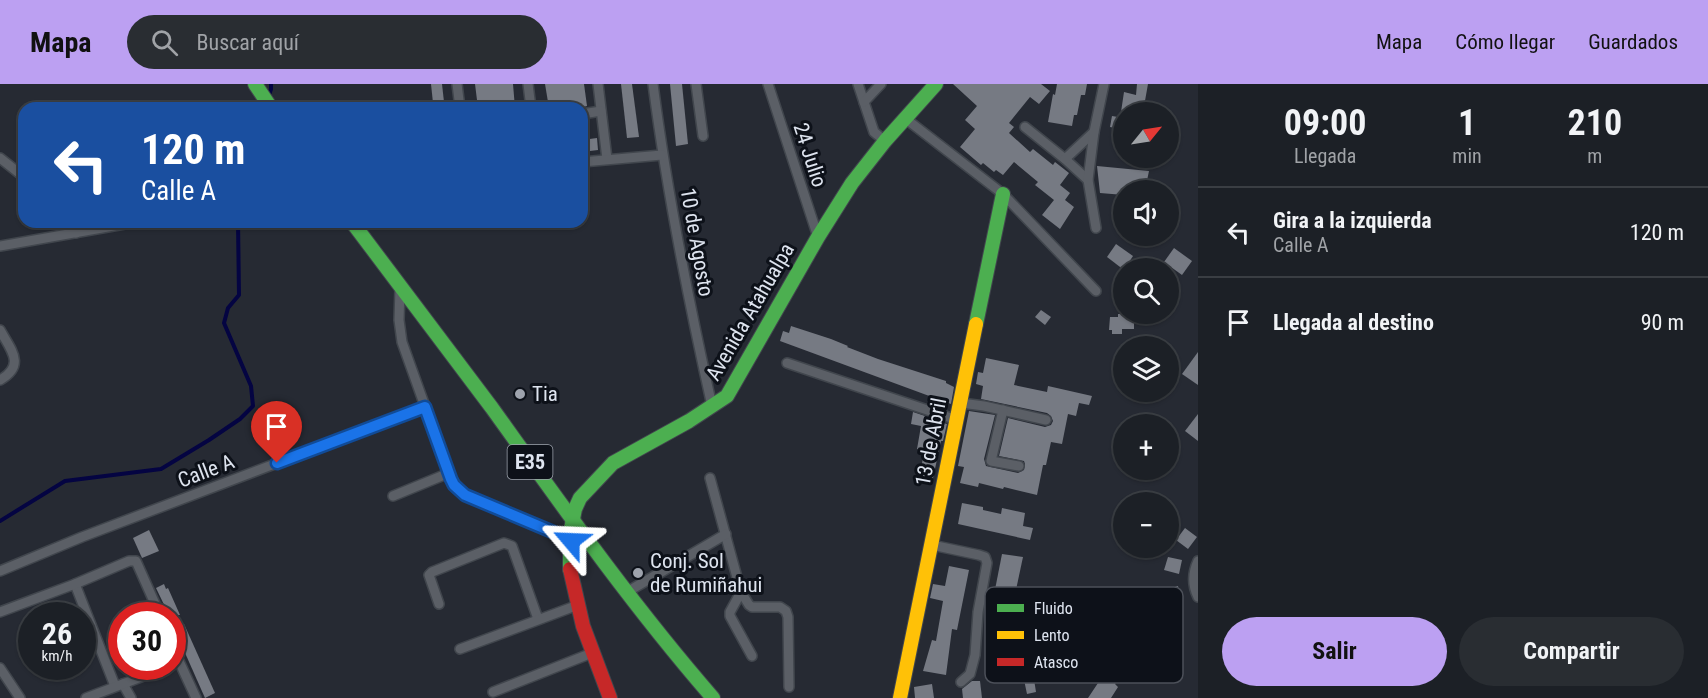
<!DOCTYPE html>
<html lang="es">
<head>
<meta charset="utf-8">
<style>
	body { margin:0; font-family:"Roboto Condensed",sans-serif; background:#292d32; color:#f1f3f6; height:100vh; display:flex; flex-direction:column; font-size:22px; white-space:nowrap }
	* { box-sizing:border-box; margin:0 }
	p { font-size:20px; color:#a0a3a7 }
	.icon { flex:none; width:33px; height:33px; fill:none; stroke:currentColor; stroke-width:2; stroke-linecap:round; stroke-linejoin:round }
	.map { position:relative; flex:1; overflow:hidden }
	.panel { display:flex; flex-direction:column; background:#1c2026; width:510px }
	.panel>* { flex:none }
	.hud { position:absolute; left:18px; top:18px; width:570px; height:126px; border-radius:18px; box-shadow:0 2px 4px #0004,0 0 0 2px #3a3e43; background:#1a4fa0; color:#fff; overflow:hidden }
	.needle { width:39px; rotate:60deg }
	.tools { position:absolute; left:1113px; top:18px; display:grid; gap:12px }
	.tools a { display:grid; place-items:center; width:66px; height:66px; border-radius:50%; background:#1c2026; box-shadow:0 2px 4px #0004,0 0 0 2px #3a3e43; font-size:30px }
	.speed { position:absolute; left:18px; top:518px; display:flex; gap:12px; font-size:30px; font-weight:700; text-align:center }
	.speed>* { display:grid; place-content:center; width:78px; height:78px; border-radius:50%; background:#1c2026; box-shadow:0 2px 4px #0004,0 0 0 2px #3a3e43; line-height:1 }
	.speed small { font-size:15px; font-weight:400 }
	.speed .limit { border:9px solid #d22; background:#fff; color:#111 }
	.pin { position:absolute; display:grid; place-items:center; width:51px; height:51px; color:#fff; margin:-62px -26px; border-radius:50% 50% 50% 0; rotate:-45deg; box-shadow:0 0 6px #0007 }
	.pin .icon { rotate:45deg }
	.me { position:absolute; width:66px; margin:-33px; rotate:296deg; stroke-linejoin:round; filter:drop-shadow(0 0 4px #0008) }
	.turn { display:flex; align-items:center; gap:21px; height:126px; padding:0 24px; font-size:27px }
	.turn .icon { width:78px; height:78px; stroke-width:2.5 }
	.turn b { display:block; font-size:42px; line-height:51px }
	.eta { display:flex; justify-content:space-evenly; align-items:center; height:102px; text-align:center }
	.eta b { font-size:36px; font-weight:700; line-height:42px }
	.action { display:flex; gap:12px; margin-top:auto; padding:12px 24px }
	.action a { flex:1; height:69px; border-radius:36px; background:#bca0f2; color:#111; font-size:24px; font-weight:700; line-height:69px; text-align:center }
	.action a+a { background:#292d32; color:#f1f3f6 }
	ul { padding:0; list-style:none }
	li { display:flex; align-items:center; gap:18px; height:90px; padding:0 24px; border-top:2px solid #3a3e43 }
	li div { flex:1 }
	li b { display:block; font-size:22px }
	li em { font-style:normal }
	header { display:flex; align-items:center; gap:36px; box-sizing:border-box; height:84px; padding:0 30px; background:#bca0f2; color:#111 }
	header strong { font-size:28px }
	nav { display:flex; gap:33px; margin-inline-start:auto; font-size:21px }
	.search { width:420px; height:54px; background:#292d32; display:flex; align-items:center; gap:15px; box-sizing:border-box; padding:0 21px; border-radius:33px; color:#a0a3a7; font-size:22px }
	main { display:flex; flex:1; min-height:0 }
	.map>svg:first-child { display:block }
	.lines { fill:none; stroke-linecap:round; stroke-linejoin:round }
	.stream { stroke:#040442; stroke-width:4 }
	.building { fill:#767a83 }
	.street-casing { stroke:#41464d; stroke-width:12 }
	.fast-casing { stroke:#41464d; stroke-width:16 }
	.slow-casing { stroke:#41464d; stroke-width:16 }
	.jam-casing { stroke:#41464d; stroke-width:16 }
	.street { stroke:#5b5f66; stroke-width:9 }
	.fast { stroke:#4caf50; stroke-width:14 }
	.slow { stroke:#ffc107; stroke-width:14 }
	.jam { stroke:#c62828; stroke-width:14 }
	.route-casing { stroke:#114b97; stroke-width:15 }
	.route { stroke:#1a73e8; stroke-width:10 }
	.poi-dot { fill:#9ea3ad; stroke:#0d1119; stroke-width:2 }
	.labels { text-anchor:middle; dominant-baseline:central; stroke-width:6; stroke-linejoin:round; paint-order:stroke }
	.shield { fill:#0d1119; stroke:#9fa5af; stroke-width:1.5 }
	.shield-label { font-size:20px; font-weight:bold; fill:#dee4ef }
	.street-label { font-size:21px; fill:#dee4ef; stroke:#0d1119 }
	.poi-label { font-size:21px; fill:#dee4ef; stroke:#0d1119; text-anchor:start }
	.key { fill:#0d1119; stroke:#4c5059; stroke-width:1.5 }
	.key-label { font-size:16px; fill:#dee4ef }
</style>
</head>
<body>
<header>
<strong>Mapa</strong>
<div class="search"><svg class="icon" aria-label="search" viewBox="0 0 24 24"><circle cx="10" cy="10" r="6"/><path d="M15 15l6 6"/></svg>Buscar aquí</div>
<nav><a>Mapa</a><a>Cómo llegar</a><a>Guardados</a></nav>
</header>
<main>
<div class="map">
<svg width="1198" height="614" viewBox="0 0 1198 614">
	<rect width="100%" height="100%" fill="#262a33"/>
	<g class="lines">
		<g class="stream">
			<path d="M269,11L271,5V0"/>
			<path d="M0,437L65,397L161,385L209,356L240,335L253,322L251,302L224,239L228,224L239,211L238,138"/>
		</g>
	</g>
	<g class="building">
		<path d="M431,0H442L444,18L433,19Z"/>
		<path d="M475,0H513L515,24H478Z"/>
		<path d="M545,0H584L587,22L579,24H549Z"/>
		<path d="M621,0H632L639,53L627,54Z"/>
		<path d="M670,0H682L688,60L676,62Z"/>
		<path d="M953,0H1041L1050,7L1039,20L1030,13L1009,39L1014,43L1009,49L1030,68L1033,65L1053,81L1055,78L1069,89L1060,101L1070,109L1065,116L1074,123L1060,145L1042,131L1054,116L1035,101L1038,98L1014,78L1003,91L996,86L994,88L983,79L981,81L960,63L975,45L965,36L977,22Z"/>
		<path d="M1057,0H1087L1085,11H1081L1077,31H1074L1072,42L1048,38L1053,10L1055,11Z"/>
		<path d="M1137,0H1148L1143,28H1121L1124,8L1136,11Z"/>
		<path d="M1112,32L1124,34V46L1110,43Z"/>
		<path d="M597,54L598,66L582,68V56Z"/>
		<path d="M1097,82L1149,87L1145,106H1124V111L1100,109Z"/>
		<path d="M1116,160L1133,172L1124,186L1107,173Z"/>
		<path d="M1174,164L1192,177L1182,191L1164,178Z"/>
		<path d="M1041,226L1051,233L1045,241L1035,233Z"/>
		<path d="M1118,230H1134V245H1122V250H1112V246H1109L1110,233H1118Z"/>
		<path d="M791,242L831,255L848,262L847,263L878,275L946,297V299L954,303L951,320L780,257L783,247L789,249Z"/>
		<path d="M1198,268V301L1182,290Z"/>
		<path d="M986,274L1019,281L1014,301L1047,308L1048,302L1092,312L1089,321L1079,319L1076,332L1068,330L1062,360L1051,358L1046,381H1043L1037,411L1004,403L1003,405L979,399L978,403L960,399L964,383L958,382L969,327L995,331L984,375L986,382L1018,389L1024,386L1025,380L1024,377L999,372L1008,334L1045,343L1051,341L1053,337L1051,332L1047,329L981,315L983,302L976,300L978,288L983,289Z"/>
		<path d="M913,328L925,332L924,334L947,340L943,357H941L933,394L920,392L924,367L917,365L921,342L911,340Z"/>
		<path d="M1198,330V357L1185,347Z"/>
		<path d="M962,419L983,423V426L1001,430L1002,424L1025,429L1023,442L1033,444L1030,456L958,440Z"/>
		<path d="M1185,444L1197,453L1188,465L1176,456Z"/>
		<path d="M149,446L159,467L142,474L133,454Z"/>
		<path d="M1002,470L1023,473L1010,534L990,531Z"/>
		<path d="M1168,473L1182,476L1179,490L1164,486Z"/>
		<path d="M949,482L969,486L957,546L952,545L946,591L923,587L932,556L936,557L943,517L930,514L933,500L945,502Z"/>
		<path d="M164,500L166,505L168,504L180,531H169L156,504Z"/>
		<path d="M1178,502L1181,517L1167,520L1164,506Z"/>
		<path d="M184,540L215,609L205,614L174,544Z"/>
		<path d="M122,561V573L113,576L109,566Z"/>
		<path d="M1111,576L1118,581L1116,586L1122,590L1115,600L1118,603L1111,614H1088L1102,593L1100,592Z"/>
		<path d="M1052,577L1054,584L1033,589L1036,608L1027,610L1023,591L1017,592L1015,583Z"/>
		<path d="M972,597H980L982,614H963L962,605Z"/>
		<path d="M932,600L934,614H915L914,603Z"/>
	</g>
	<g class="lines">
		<defs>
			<g id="street">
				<path d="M457,0L460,24"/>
				<path d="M528,0L531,24"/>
				<path d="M598,0L607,75"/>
				<path d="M653,0C667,108 688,215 712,322"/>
				<path d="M696,0L703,52"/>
				<path d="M768,0L818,153"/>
				<path d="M858,0L874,48L885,57"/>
				<path d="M864,18L881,0"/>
				<path d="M582,30L601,27"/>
				<path d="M906,35L1003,110L1096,207"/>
				<path d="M1025,43L1065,75L1088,96"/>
				<path d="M0,74L24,93"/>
				<path d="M1065,75L1094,48"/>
				<path d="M582,78L662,71"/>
				<path d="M68,138L76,149"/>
				<path d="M1096,144L1088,96L1094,48L1104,0"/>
				<path d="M0,162L136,138"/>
				<path d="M400,204L399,236L402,258L451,395L465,411L553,448L571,457"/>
				<path d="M0,246C11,266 26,281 0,296"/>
				<path d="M787,279L957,336"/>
				<path d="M961,319L984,322L1046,336"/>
				<path d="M1003,326L991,377L1019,382"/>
				<path d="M710,394L741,508L749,521L752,523H780L786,527L788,533L789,603"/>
				<path d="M393,412L449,389"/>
				<path d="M932,461L979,471L985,473L987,479L978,528L975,571L970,590L961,598"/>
				<path d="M1198,477C1192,490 1192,501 1198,513"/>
				<path d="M0,487L82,453L425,323"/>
				<path d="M75,500L115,602"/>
				<path d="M627,508L726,450"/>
				<path d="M741,508L730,528V532L752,572"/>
				<path d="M439,520L429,491L432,488L504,459L512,462L538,535"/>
				<path d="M0,528L75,500L129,477H136L160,531"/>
				<path d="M172,562L196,614"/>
				<path d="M460,565L578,521"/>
				<path d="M0,584L20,614"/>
				<path d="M123,600L131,614"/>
				<path d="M493,608L592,569"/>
				<path d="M86,614L170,582"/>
			</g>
			<g id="fast">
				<path d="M255,0L271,24"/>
				<path d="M352,138C399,200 446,262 492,324C563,423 633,522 713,614"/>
				<path d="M976,240L1003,110"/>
				<path d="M570,485V450L575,425L580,414L613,379L689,337L727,312L818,153L852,99L885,57L936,0"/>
			</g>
			<path id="slow" d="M900,614L976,240"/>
			<path id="jam" d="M570,485L583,542L610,614"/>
		</defs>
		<use href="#street" class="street-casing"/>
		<use href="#fast" class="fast-casing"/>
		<use href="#slow" class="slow-casing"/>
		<use href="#jam" class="jam-casing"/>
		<use href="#street" class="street"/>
		<use href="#fast" class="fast"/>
		<use href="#slow" class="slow"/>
		<use href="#jam" class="jam"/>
	</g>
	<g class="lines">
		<defs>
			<path id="route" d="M277,379L425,323L451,395L454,401L465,411L553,448L571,457"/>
		</defs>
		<use href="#route" class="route-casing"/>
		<use href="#route" class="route"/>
	</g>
	<g class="poi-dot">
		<circle cx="520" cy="310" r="6"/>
		<circle cx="638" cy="489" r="6"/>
	</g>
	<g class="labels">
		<rect class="shield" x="507.5" y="361" width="45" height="34" rx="4.5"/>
		<g class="shield-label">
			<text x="530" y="378">E35</text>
		</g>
		<g class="street-label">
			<text transform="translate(810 71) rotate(72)">24 Julio</text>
			<text transform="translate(697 158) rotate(80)">10 de Agosto</text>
			<text transform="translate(750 228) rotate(-60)">Avenida Atahualpa</text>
			<text transform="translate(931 358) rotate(-79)">13 de Abril</text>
			<text transform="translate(206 387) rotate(-21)">Calle A</text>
		</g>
		<g class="poi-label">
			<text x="532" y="310">Tia</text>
			<text x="650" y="477">Conj. Sol<tspan x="650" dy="24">de Rumiñahui</tspan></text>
		</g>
	</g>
	<rect x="985" y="503" width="198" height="96" rx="9" class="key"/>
	<rect x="997" y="520" width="27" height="8" fill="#4caf50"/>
	<rect x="997" y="547" width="27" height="8" fill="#ffc107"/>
	<rect x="997" y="574" width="27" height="8" fill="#c62828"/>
	<g class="key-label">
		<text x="1034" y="530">Fluido</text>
		<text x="1034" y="557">Lento</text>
		<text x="1034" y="584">Atasco</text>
	</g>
</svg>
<div class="tools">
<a><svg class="needle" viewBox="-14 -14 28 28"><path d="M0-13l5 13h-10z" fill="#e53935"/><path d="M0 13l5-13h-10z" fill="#a0a3a7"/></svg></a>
<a><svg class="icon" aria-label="sound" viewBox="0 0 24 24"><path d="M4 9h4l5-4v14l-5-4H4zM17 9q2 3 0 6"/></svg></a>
<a><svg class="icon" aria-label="search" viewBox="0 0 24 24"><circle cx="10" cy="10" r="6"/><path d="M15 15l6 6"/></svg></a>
<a><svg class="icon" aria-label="layers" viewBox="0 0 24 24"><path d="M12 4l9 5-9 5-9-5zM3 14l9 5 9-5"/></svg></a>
<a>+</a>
<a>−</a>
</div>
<div class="speed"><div>26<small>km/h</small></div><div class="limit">30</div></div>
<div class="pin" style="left:277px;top:379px;background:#d93025"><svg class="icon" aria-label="arrive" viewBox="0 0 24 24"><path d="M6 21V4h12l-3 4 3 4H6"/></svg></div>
<svg class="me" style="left:571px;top:457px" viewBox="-20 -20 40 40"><path d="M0-17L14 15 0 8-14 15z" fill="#1a73e8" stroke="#fff" stroke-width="4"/></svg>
<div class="hud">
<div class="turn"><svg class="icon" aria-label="left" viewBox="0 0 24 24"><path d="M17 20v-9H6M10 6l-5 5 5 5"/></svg><div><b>120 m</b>Calle A</div></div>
</div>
</div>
<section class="panel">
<div class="eta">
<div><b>09:00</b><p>Llegada</p></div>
<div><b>1</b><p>min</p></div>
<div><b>210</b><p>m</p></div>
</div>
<ul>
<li><svg class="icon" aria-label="left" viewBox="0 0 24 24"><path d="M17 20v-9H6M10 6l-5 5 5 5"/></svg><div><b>Gira a la izquierda</b><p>Calle A</p></div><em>120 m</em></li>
<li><svg class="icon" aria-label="arrive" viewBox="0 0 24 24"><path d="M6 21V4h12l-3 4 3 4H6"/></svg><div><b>Llegada al destino</b></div><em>90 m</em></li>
</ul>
<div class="action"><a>Salir</a><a>Compartir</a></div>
</section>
</main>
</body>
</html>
